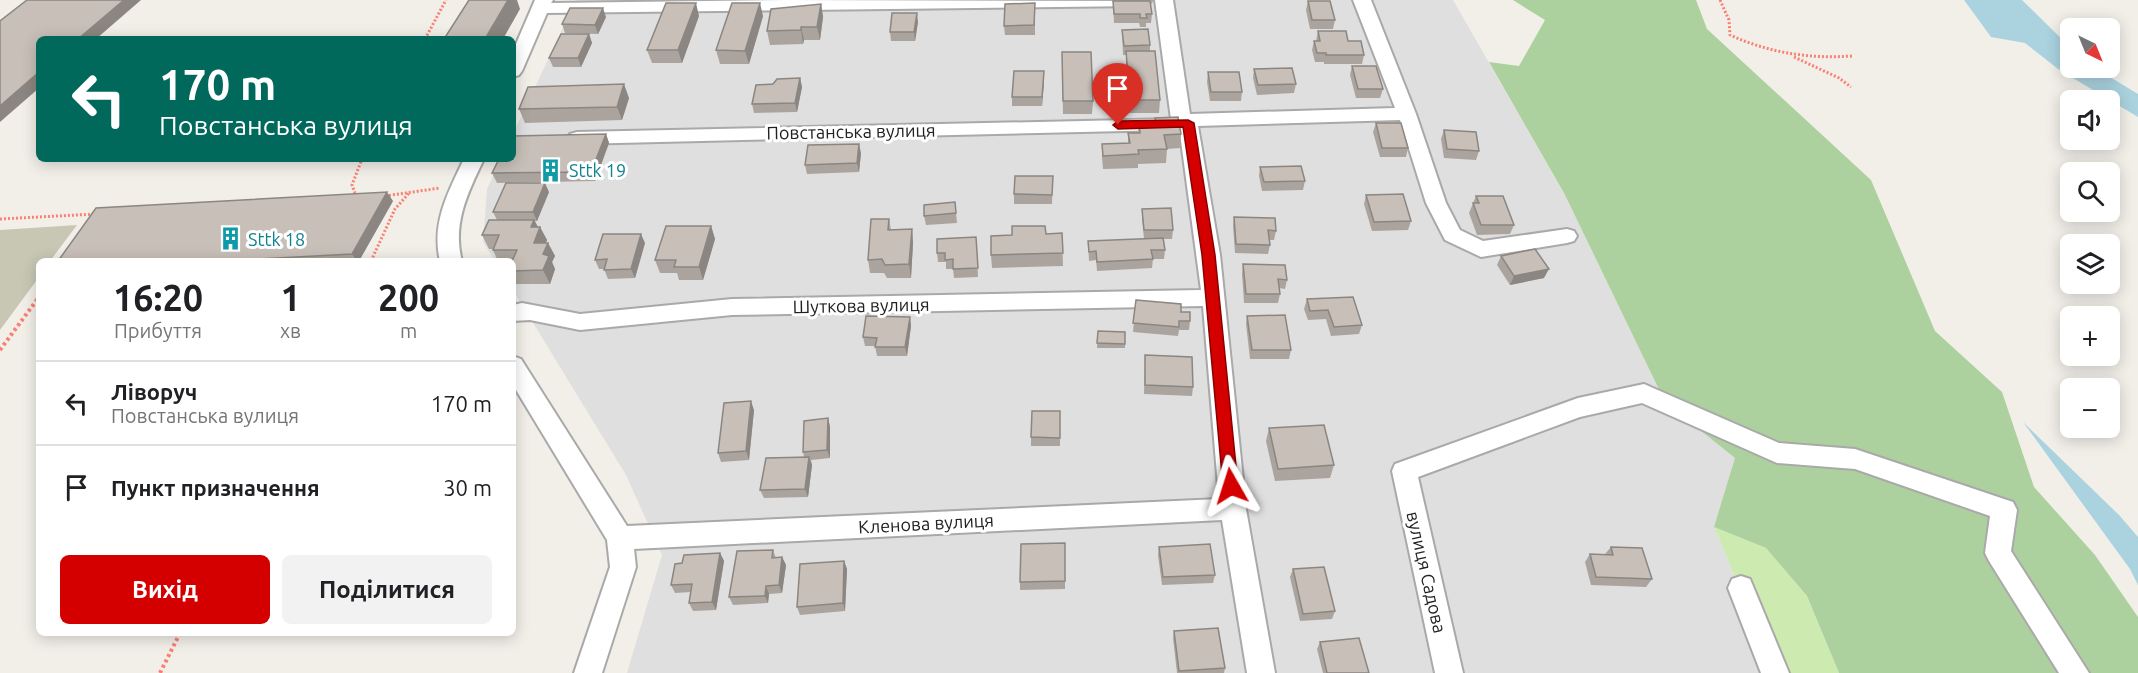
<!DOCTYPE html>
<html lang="uk">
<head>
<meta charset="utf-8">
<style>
	body { margin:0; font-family:Ubuntu,sans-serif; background:#f2f2f2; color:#202124; height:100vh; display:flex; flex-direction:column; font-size:22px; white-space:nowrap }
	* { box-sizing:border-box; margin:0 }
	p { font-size:20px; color:#757577 }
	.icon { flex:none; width:33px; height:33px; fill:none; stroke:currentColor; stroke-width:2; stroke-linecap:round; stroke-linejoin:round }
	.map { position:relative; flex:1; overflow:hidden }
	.side { position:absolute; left:36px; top:258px; width:480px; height:378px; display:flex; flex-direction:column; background:#fff; border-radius:9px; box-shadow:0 3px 15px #0003 }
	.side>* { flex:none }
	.guide { position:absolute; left:36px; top:36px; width:480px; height:126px; border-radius:9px; box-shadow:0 3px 15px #0003; background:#00695c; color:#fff; overflow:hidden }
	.needle { width:39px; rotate:137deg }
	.buttons { position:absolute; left:2060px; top:18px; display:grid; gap:12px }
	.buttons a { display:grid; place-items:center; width:60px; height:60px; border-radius:9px; background:#fff; box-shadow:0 3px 15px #0003; font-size:30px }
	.pin { position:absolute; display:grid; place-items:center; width:51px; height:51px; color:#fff; margin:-62px -26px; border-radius:50% 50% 50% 0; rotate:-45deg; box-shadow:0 0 6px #0007 }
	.pin .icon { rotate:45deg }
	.me { position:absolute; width:66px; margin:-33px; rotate:354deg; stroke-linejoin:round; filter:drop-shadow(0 0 4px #0008) }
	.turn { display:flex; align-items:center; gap:21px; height:126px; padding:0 24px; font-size:27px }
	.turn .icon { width:78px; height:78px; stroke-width:2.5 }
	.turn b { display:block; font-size:42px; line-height:51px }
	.eta { display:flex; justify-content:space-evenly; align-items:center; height:102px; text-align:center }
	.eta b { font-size:36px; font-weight:700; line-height:42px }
	.action { display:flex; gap:12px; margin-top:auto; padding:12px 24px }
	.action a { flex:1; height:69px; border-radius:9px; background:#d40000; color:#fff; font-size:24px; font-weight:700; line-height:69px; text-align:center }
	.action a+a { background:#f2f2f2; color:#202124 }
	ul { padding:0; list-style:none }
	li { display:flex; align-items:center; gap:18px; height:84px; padding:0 24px; border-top:2px solid #e0e0e0 }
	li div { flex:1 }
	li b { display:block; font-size:22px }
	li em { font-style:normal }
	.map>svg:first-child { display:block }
	.residential { fill:#e0dfdf }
	.construction { fill:#c7c7b4 }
	.grass { fill:#cdebb0 }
	.forest { fill:#add19e }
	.water { fill:#aad3df }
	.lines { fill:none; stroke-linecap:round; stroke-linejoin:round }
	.minor-casing { stroke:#a9a9a9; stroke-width:4 }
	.path-far1 { stroke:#fa8072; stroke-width:3; stroke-dasharray:2 2; stroke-linecap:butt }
	.path { stroke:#fa8072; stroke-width:4; stroke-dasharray:3 3; stroke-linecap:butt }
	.minor { fill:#fff; fill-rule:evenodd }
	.wall { fill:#aba49e }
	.shaded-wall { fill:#8b8681 }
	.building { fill:#c7bfb8; stroke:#8b8681; stroke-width:1.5 }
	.route { fill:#d40000; stroke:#8a0000; stroke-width:1.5 }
	.labels { text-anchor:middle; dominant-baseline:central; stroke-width:6; stroke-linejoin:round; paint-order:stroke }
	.street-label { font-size:18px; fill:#222; stroke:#fff }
	.culture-label { font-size:18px; fill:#0d838f; stroke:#fff; text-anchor:start }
</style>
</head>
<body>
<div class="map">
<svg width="2138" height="673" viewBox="0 0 2138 673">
	<rect width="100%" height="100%" fill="#f2efe9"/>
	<path class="residential" d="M576,0H1453L1564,193L1665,402L1736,458L1714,527L1775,673H627L662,555L626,475L513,290V261H495L483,242L487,189L501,159H513V134Z"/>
	<path class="construction" d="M77,225L50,261H39V277L0,330V230Z"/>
	<path class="grass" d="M1714,527L1766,548L1807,596L1839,673H1775Z"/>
	<path class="forest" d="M1513,0H1696L1707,29L1871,180L1935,331L2002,392L2034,487L2095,555L2138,617V673H1839L1807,596L1766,548L1714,527L1735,458L1665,402L1564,193L1489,62L1519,66L1545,20Z"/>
	<g class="water">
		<path d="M1964,0H2022L2070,47V68H2095L2138,94V117L2058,69L2025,43L1991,37Z"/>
		<path d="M2023,422L2119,515L2138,537V585L2130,569Z"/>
	</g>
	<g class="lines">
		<defs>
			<g id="minor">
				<path d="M535,0H553L551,3L787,0L1151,1L1148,5L1142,6L547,13L522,71L519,75L513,77V51Z"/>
				<path d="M1155,0H1173L1190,114L1395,108L1353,0H1371L1416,114L1446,203L1460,230L1483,241L1567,229L1574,231L1577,236L1574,241L1567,243L1481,257L1445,240L1426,203L1400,120L1198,126L1220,255L1246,509L1275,673H1247L1222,520L634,549L636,567L602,673H574L610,567L607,540L513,385V356L521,359L627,526L1219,499L1203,306L732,315L580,330L530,320L513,321V305L522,303L580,314L732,299L1201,290L1179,126L1177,125L1168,130L577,144L570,142L567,138L570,134L577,132L1171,119Z"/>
				<path d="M464,159H484C468,192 452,224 462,261H440C431,224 448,192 464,159Z"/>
				<path d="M1644,384L1779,443L1855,449L2013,502L2017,510L2011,551L2089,673H2059L1989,561L1985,553L1990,516L1855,469L1777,463L1642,403L1580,417L1418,477L1463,673H1435L1392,471L1395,464L1578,398Z"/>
				<path d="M1741,576L1750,579L1789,673H1761L1728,588L1732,579Z"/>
			</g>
		</defs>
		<use href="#minor" class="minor-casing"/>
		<g class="path-far1">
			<path d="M1720,0L1729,20L1730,35C1770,53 1809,59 1852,56"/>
			<path d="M425,39L446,0"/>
			<path d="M1794,57L1839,78L1851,87"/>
			<path d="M359,195L355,193L352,185L362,159"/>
			<path d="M385,196L440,188"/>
			<path d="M0,219L96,214"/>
			<path d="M371,261L395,209L409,193"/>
		</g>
		<g class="path">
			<path d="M0,350L39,297"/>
			<path d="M160,673L180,633"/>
		</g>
		<use href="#minor" class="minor"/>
	</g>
	<g class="wall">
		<path d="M1113,1L1152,14L1151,23H1146V27H1140L1139,23H1114Z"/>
		<path d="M1308,1L1335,20L1333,29H1310L1306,10Z"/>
		<path d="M1035,3V35H1005L1004,26Z"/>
		<path d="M821,4L823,17L820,40H804L803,44L770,45L767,31Z"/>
		<path d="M699,16L682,63H652L647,50Z"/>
		<path d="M763,16L749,64H720L716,50Z"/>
		<path d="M606,17L598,34L565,33L562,24Z"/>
		<path d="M918,22L915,41H891L890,32Z"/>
		<path d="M1122,30L1150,45V51L1160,100L1159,113H1129L1126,64V55H1123Z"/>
		<path d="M1318,31L1348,41L1364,55L1362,64H1324V62H1315L1312,50L1314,41H1316Z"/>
		<path d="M589,34L592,43L581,67H553L549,58Z"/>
		<path d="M1062,52L1093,101L1092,114H1063Z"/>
		<path d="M1352,66L1383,89L1380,98H1356L1350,75Z"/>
		<path d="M1254,69L1296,84L1294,93L1257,95L1253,78Z"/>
		<path d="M1208,72L1242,92L1241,101H1210L1207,82Z"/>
		<path d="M800,78L802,87L797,112L754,113L752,104L773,84Z"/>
		<path d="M1044,81L1042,106H1012V97Z"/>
		<path d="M629,98L622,120L525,123L519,109Z"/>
		<path d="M1155,118L1181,134L1180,148L1167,149L1166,163L1138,164V168L1103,169L1102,158V144L1128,143V133H1138L1139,124H1155Z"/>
		<path d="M1376,123L1408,148L1406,157H1380L1373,132Z"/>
		<path d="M1444,130L1479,151L1476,160L1444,158L1441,139Z"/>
		<path d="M606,134L609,143L595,181L497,183L492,173Z"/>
		<path d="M861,153L859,172L807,174L805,165Z"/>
		<path d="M1260,167L1305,181L1303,190L1262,191L1259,176Z"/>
		<path d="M1053,176L1052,204H1014V194Z"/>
		<path d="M549,192L537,221H535L538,227H540L547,240L546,243H548L555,256L552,262L555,269L550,284H515L513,279V261H498L493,250V249H489L482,235L497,220L493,212Z"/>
		<path d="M1366,195L1411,221L1408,230L1372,231L1364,204Z"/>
		<path d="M1476,196L1514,225L1510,234L1477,235L1469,213Z"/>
		<path d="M393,201L359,261H58Z"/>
		<path d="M955,202L957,223L926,225L924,216Z"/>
		<path d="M1142,209L1173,230L1172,239H1164L1165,250L1164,259H1153L1152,268L1097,271L1096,260L1089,261L1088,241L1144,239L1142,218Z"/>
		<path d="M1234,217L1276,231L1274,240H1269L1270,245L1268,254L1235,253L1233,226Z"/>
		<path d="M889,219L891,230L912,229L913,243L911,278H887L884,273H870L868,260Z"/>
		<path d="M711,226L715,239L703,280H679L677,273H660L655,260Z"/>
		<path d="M1062,233L1063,266L992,268L991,255L1046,234Z"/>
		<path d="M645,243L635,278L608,279L604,269H599L595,260Z"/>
		<path d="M977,246L978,277L954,278L953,269H946V262H938L937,253Z"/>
		<path d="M1501,256L1544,278L1510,285L1497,265Z"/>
		<path d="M1243,264L1287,280L1285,289L1279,288L1280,294L1278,303H1244L1242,274Z"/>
		<path d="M1307,299L1362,325L1359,334L1331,336L1326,319L1308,320L1304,309Z"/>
		<path d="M1136,300L1181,312L1190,321L1189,330H1179L1178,336L1133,332Z"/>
		<path d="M1247,316L1291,350L1289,359H1250L1246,324Z"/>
		<path d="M910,317L911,326L907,356H877L875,346H865L863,337Z"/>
		<path d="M1098,331L1125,332V348H1097Z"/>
		<path d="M1145,355L1193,387L1192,396L1144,394Z"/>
		<path d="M754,410L749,460L721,462L718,453Z"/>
		<path d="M1060,411V446H1031V437Z"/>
		<path d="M828,418L830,427V458L811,460L812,465L808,497L764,498L760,490L804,457L803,452Z"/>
		<path d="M1269,428L1334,465L1330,478L1275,481L1266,441Z"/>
		<path d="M1065,543V589L1020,590V582Z"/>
		<path d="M1159,547L1215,575L1213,583L1162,585L1158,555Z"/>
		<path d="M1611,547L1652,579L1646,587L1591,585L1585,562L1590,554H1605Z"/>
		<path d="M773,550L776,558L782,557L786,565L782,593L769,594L768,603L733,605L729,597Z"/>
		<path d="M720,553L724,561L716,610L693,611L689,603L691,592L675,593L671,585Z"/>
		<path d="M844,561L847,569L845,611L800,615L797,607Z"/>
		<path d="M1293,569L1335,611L1332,619L1300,621L1290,577Z"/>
		<path d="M1174,631L1225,668L1224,673H1177L1173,638Z"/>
		<path d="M1320,642L1369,673H1323L1317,649Z"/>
	</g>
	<g class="shaded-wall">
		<path d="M124,0H141L96,39H78Z"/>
		<path d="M508,0H517L520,9L503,39H485Z"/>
		<path d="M696,3L699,16L682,63L678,50Z"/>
		<path d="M760,3L763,16L749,64L745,51Z"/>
		<path d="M821,4L823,17L820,40L817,27Z"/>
		<path d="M603,8L606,17L598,34L595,25Z"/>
		<path d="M917,13L918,22L915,41L914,32Z"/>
		<path d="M801,27L804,40L803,44L801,30Z"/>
		<path d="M589,34L592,43L581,67L578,58Z"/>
		<path d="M1044,71V81L1042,106V97Z"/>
		<path d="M39,72V88L0,122V106Z"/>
		<path d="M800,78L802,87L797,112L795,103Z"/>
		<path d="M624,84L629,98L622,120L617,107Z"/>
		<path d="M606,134L609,143L595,181L591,172Z"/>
		<path d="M859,144L861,153L859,172L857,163Z"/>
		<path d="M545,183L549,192L537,221L533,212Z"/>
		<path d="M387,192L393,201L359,261H357L352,254Z"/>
		<path d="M534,220L539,229L540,227L547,240L540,256L534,243L531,227Z"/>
		<path d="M711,226L715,239L703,280L699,267Z"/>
		<path d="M912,229L913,243L911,278L909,264Z"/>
		<path d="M641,234L645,243L635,278L631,269Z"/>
		<path d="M548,243L555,256L552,262L555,269L550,284L543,270V254Z"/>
		<path d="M1549,269L1544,278L1510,285L1514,276Z"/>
		<path d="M910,317L911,326L907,356L905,347Z"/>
		<path d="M751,401L754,410L749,460L746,451Z"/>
		<path d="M828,418L830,427V458L827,450Z"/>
		<path d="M809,457L812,465L808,497L805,489Z"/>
		<path d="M720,553L724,561L716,610L712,602Z"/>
		<path d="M782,557L786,565L782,593L779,585Z"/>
		<path d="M844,561L847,569L845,611L843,603Z"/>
		<path d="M766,586L769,594L768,603L765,596Z"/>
	</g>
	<g class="building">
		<path d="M27,0H124L78,39H39V72L0,106V21Z"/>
		<path d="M469,0H508L485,39H444Z"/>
		<path d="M1113,1H1150L1152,14H1146L1147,18H1140V14H1114Z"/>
		<path d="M1308,1H1330L1335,20H1312Z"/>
		<path d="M666,3H696L678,50H647Z"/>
		<path d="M732,3H760L745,51L716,50Z"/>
		<path d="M1035,3L1034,25L1004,26L1005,4Z"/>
		<path d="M821,4L817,27H801V30L767,31L771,9Z"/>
		<path d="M570,8H603L595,25L562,24Z"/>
		<path d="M892,13H917L914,32H890Z"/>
		<path d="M1148,29L1150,45L1124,46L1122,30Z"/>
		<path d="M1318,31H1346L1348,41H1361L1364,55H1326V53H1317L1314,41H1320Z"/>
		<path d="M561,34H589L578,58H549Z"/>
		<path d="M1126,51H1155L1160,100H1130Z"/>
		<path d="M1062,52H1091L1093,101H1063Z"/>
		<path d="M1352,66H1376L1383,89H1358Z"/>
		<path d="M1292,68L1296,84L1258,85L1254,69Z"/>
		<path d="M1014,71H1044L1042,97H1012Z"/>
		<path d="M1208,72H1239L1242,92H1211Z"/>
		<path d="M800,78L795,103L752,104L756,85L773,84L777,79Z"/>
		<path d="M624,84L617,107L519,109L528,87Z"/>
		<path d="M1178,117L1181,134L1164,135L1167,149L1138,150L1139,154L1103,156L1102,144L1130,143L1128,133H1140L1139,124H1156L1155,118Z"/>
		<path d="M1376,123H1401L1408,148H1382Z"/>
		<path d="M1444,130L1476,132L1479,151L1447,149Z"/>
		<path d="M606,134L591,172L492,173L499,159H513V136Z"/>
		<path d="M859,144L857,163L805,165L808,145Z"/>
		<path d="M1301,166L1305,181L1264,182L1260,167Z"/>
		<path d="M1015,176H1053L1052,195L1014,194Z"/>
		<path d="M506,183H545L533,212H493Z"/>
		<path d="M387,192L352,254L221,261H58L96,208Z"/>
		<path d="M1403,194L1411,221L1374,222L1366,195Z"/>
		<path d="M1476,196H1503L1514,225H1481L1473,203H1479Z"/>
		<path d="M955,202L956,213L924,216V205Z"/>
		<path d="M1171,208L1173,230H1144L1142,209Z"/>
		<path d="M1234,217L1275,218L1276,231L1268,230L1270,245L1236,244Z"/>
		<path d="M871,219H889L888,230L912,229L909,264L885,265L882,259L868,260Z"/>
		<path d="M489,220H534L531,227H540L534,243H548L543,254L549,256L543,270L513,271L512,261L517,250H493L499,235H482Z"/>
		<path d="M666,226H711L699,267H674L676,260H655Z"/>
		<path d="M1012,226H1045L1046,234L1062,233L1063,253L991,255V236L1012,235Z"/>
		<path d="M603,234H641L631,269L604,270L607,259L595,260Z"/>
		<path d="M976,237L978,268L953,269V259L945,260V253H937V239Z"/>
		<path d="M1163,238L1165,250H1151L1153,259L1097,262L1096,251L1089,252L1088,241Z"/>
		<path d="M1535,249L1549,269L1514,276L1501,256Z"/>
		<path d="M1243,264L1285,265L1287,280L1278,279L1280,294H1246Z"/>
		<path d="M1353,297L1362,325L1334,327L1328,310L1310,311L1307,299Z"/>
		<path d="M1136,300L1181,304V312H1190V321H1179V327L1133,323Z"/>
		<path d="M1285,315L1291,350H1252L1247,316Z"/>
		<path d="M866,316L910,317L905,347H875L877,338L863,337Z"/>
		<path d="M1098,331L1125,332V344L1097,343Z"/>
		<path d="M1145,355L1192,357L1193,387L1145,385Z"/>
		<path d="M751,401L746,451L718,453L724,403Z"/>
		<path d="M1032,411H1060V438L1031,437Z"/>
		<path d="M828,418L827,450L803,452L804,421Z"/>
		<path d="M1324,425L1334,465L1278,469L1269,428Z"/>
		<path d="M809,457L805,489L760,490L766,458Z"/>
		<path d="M1065,543V581L1020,582L1021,544Z"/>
		<path d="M1210,544L1215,575L1163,577L1159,547Z"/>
		<path d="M1611,547L1642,548L1652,579L1596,577L1590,554L1613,555Z"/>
		<path d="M773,550L772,558L782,557L779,585L766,586L765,596L729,597L737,551Z"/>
		<path d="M720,553L712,602L689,603L692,584L671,585L675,564L682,563L684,555Z"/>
		<path d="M844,561L843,603L797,607L800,564Z"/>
		<path d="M1324,567L1335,611L1303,614L1293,569Z"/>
		<path d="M1218,628L1225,668L1179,671L1174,631Z"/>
		<path d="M1359,638L1369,673H1327L1320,642Z"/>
	</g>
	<path class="route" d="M1188,120L1194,123L1215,255L1238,486L1236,490L1231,492L1225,490L1223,486L1202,255L1183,127L1118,129L1113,125L1118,121Z"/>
	<defs>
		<symbol id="building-bare" viewBox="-9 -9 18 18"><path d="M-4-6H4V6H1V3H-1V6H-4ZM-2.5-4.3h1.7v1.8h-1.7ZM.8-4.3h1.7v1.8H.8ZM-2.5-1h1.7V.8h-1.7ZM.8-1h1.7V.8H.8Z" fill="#0f9aa8" stroke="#fff" stroke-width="2.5" paint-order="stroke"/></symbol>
	</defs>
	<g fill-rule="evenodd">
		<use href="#building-bare" x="534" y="154" width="33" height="33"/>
		<use href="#building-bare" x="214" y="222" width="33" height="33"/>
	</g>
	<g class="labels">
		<g class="street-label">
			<text transform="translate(851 131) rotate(-1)">Повстанська вулиця</text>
			<text transform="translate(861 305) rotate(-1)">Шуткова вулиця</text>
			<text transform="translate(926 523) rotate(-3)">Кленова вулиця</text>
			<text transform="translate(1427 572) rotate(77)">вулиця Садова</text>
		</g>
		<g class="culture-label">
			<text x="569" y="170">Sttk 19</text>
			<text x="248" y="239">Sttk 18</text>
		</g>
	</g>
</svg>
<div class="buttons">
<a><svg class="needle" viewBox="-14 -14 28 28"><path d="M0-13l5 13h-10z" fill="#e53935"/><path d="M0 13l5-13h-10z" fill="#757577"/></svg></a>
<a><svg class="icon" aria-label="sound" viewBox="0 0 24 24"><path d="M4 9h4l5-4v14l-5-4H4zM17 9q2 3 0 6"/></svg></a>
<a><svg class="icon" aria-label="search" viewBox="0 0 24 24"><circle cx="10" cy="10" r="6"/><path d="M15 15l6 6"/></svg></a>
<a><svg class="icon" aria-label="layers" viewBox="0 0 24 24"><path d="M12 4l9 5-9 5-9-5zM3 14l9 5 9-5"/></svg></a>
<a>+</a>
<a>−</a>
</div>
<div class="pin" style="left:1118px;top:125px;background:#d93025"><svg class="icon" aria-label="arrive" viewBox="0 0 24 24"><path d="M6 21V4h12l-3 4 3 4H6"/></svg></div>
<svg class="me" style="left:1231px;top:486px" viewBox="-20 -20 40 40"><path d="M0-17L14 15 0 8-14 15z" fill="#d40000" stroke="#fff" stroke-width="4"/></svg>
<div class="guide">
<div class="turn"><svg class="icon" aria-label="left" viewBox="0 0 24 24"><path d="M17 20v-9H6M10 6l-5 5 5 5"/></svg><div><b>170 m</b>Повстанська вулиця</div></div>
</div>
<section class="side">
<div class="eta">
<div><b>16:20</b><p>Прибуття</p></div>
<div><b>1</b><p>хв</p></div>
<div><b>200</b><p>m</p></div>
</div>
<ul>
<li><svg class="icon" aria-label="left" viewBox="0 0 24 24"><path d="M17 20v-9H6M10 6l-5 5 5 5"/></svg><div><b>Ліворуч</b><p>Повстанська вулиця</p></div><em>170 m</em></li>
<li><svg class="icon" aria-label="arrive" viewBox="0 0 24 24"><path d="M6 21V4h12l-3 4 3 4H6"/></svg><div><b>Пункт призначення</b></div><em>30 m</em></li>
</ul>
<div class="action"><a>Вихід</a><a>Поділитися</a></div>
</section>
</div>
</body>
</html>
